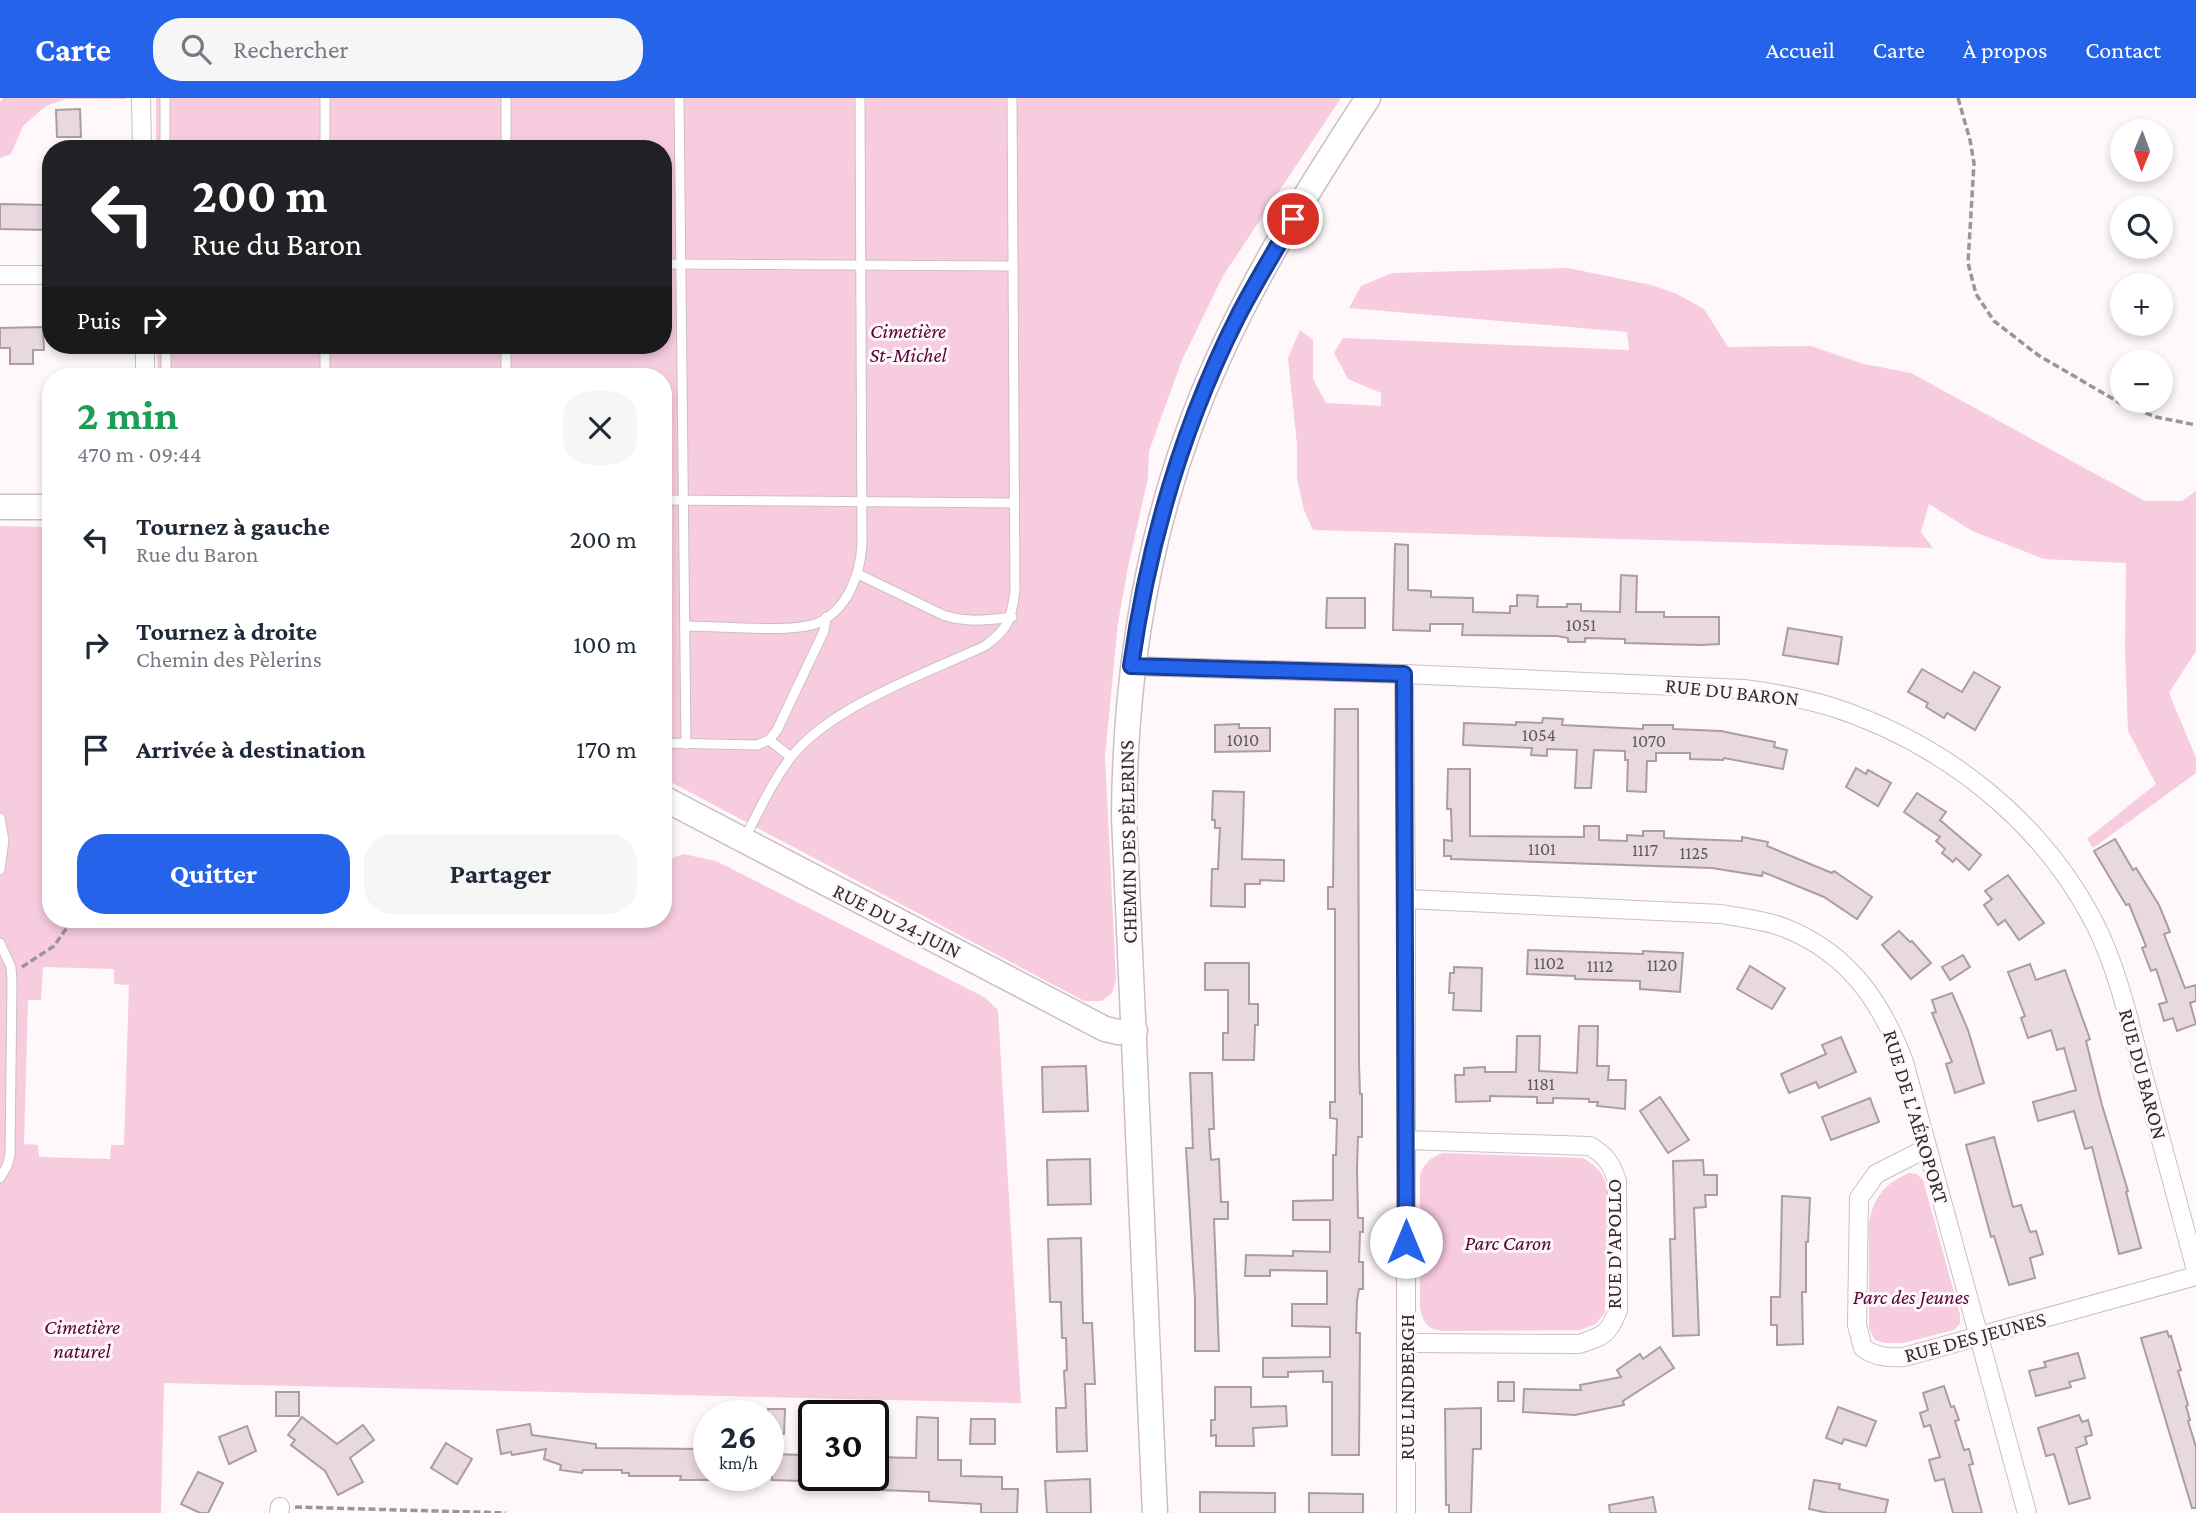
<!DOCTYPE html>
<html lang="fr">
<head>
<meta charset="utf-8">
<style>
	body { margin:0; font-family:"Crimson Pro",serif; background:#f6f6f7; color:#1f2937; height:100vh; display:flex; flex-direction:column; font-size:26px; white-space:nowrap }
	* { box-sizing:border-box; margin:0 }
	p { font-size:23px; color:#747a83 }
	.icon { flex:none; width:38px; height:38px; fill:none; stroke:currentColor; stroke-width:2; stroke-linecap:round; stroke-linejoin:round }
	.map { position:relative; flex:1; overflow:hidden }
	.drawer { position:absolute; left:42px; top:270px; width:630px; height:560px; display:flex; flex-direction:column; background:#fff; border-radius:28px; box-shadow:0 4px 10px #0003 }
	.drawer>* { flex:none }
	.top-card { position:absolute; left:42px; top:42px; width:630px; height:214px; border-radius:28px; box-shadow:0 4px 10px #0003; background:#202124; color:#fff; overflow:hidden }
	.needle { width:46px; rotate:181deg }
	.tools { position:absolute; left:2110px; top:21px; display:grid; gap:14px }
	.tools a { display:grid; place-items:center; width:63px; height:63px; border-radius:50%; background:#fff; box-shadow:0 4px 10px #0003; font-size:35px }
	.speed { position:absolute; left:693px; top:1302px; display:flex; gap:14px; font-size:35px; font-weight:700; text-align:center }
	.speed>* { display:grid; place-content:center; width:91px; height:91px; border-radius:50%; background:#fff; box-shadow:0 4px 10px #0003; line-height:1 }
	.speed small { font-size:18px; font-weight:400 }
	.speed .limit { border:4px solid #111; border-radius:10px; background:#fff; color:#111 }
	.pin { position:absolute; display:grid; place-items:center; width:60px; height:60px; color:#fff; margin:-30px; border:4px solid #fff; border-radius:50%; box-shadow:0 2px 7px #0007 }
	.me { position:absolute; width:77px; margin:-38px; rotate:0deg; stroke-linejoin:round; filter:drop-shadow(0 0 5px #0008) }
	.turn { display:flex; align-items:center; gap:24px; height:147px; padding:0 35px; font-size:32px }
	.turn .icon { width:91px; height:91px; stroke-width:2.5 }
	.turn b { display:block; font-size:49px; line-height:60px }
	.then { display:flex; align-items:center; height:66px; padding:0 35px; background:#0003; gap:14px; font-size:26px }
	.round { display:grid; place-items:center; flex:none; width:74px; height:74px; border-radius:28px; background:#f6f6f7 }
	.summary { display:flex; align-items:center; justify-content:space-between; height:119px; padding:0 35px }
	h1 { font-size:42px; font-weight:700; line-height:52px; color:#1e9e55 }
	.action { display:flex; gap:14px; margin-top:auto; padding:14px 35px }
	.action a { flex:1; height:80px; border-radius:28px; background:#2563eb; color:#fff; font-size:28px; font-weight:700; line-height:80px; text-align:center }
	.action a+a { background:#f6f6f7; color:#1f2937 }
	ul { padding:0; list-style:none }
	li { display:flex; align-items:center; gap:21px; height:105px; padding:0 35px }
	li div { flex:1 }
	li b { display:block; font-size:26px }
	li em { font-style:normal }
	header { display:flex; align-items:center; gap:42px; box-sizing:border-box; height:98px; padding:0 35px; background:#2563eb; color:#fff }
	header strong { font-size:33px }
	nav { display:flex; gap:38px; margin-inline-start:auto; font-size:24px }
	.search { width:490px; height:63px; background:#f6f6f7; display:flex; align-items:center; gap:18px; box-sizing:border-box; padding:0 24px; border-radius:28px; color:#747a83; font-size:26px }
	.map>svg:first-child { display:block }
	.green { fill:#f7ccdf; fill-rule:evenodd }
	.building { fill:#e8d8df; stroke:#ab9da3; stroke-width:2 }
	.lines { fill:none; stroke-linecap:round; stroke-linejoin:round }
	.lane-casing { stroke:#cdbec4; stroke-width:11 }
	.street-casing { stroke:#cdbec4; stroke-width:20 }
	.secondary-casing { stroke:#cdbec4; stroke-width:27 }
	.path { stroke:#9b9597; stroke-width:3.5; stroke-dasharray:7 3.5; stroke-linecap:butt }
	.lane { stroke:#fff; stroke-width:9 }
	.street { stroke:#fff; stroke-width:18 }
	.secondary { stroke:#fff; stroke-width:24 }
	.route-casing { stroke:#184099; stroke-width:18 }
	.route { stroke:#2563eb; stroke-width:12 }
	.labels { text-anchor:middle; dominant-baseline:central; stroke-width:6; stroke-linejoin:round; paint-order:stroke }
	.number-label { font-size:18px; fill:#60585b }
	.park-label { font-size:21px; font-style:italic; fill:#580438; stroke:#fef8fa }
	.street-label { font-size:21px; fill:#332d2f; stroke:#fef8fa }
</style>
</head>
<body>
<header>
<strong>Carte</strong>
<div class="search"><svg class="icon" aria-label="search" viewBox="0 0 24 24"><circle cx="10" cy="10" r="6"/><path d="M15 15l6 6"/></svg>Rechercher</div>
<nav><a>Accueil</a><a>Carte</a><a>À propos</a><a>Contact</a></nav>
</header>
<div class="map">
<svg width="2196" height="1415" viewBox="0 0 2196 1415">
	<rect width="100%" height="100%" fill="#fef8fa"/>
	<g class="green">
		<path d="M3,0H126V1H66L46,8L23,28L11,56L0,60V4Z"/>
		<path d="M156,0H1341L1223,178L1182,262L1149,353L1148,380L1128,469L1118,525L1105,658L1116,882L1112,895L1102,903H1084L663,680V278H158L157,247H663V51H156Z"/>
		<path d="M1568,170L1651,187L1675,195L1704,211L1728,249L1811,248L1864,266L1911,275L2145,403H2182L2196,393V553L2169,595L2196,660V675L2093,750L2087,741L2156,686L2128,633L2125,549L2126,465L2044,461L1972,433L1929,406L1921,434L1933,450L1313,432L1304,412L1297,380V347L1288,260L1300,232L1313,242V281L1326,305L1381,308V295L1348,281L1334,255L1343,240L1629,252L1627,234L1349,210L1361,188L1392,175Z"/>
		<path d="M0,428L51,429V821H663V764L683,756L716,763L984,899L998,912L1021,1305L164,1285L161,1415H0ZM43,869L114,871V886L129,887L124,1047H111L110,1061L39,1059L38,1047L24,1046L28,902H41Z"/>
		<path d="M1443,1055L1583,1060C1596,1068 1603,1074 1607,1089L1605,1215L1596,1226L1580,1232L1443,1233C1427,1231 1423,1225 1420,1209V1077C1425,1064 1430,1060 1443,1055Z"/>
		<path d="M1909,1075L1917,1076L1923,1082L1960,1216V1225L1954,1232L1903,1245H1885L1875,1242L1869,1231V1125C1873,1100 1885,1085 1909,1075Z"/>
	</g>
	<g class="building">
		<path d="M80,11L81,39H57L56,12Z"/>
		<path d="M0,106L49,107L48,132L0,131Z"/>
		<path d="M43,229L44,252H33V266H10V250H0V230Z"/>
		<path d="M1395,446L1408,447V492L1431,493V499L1473,500V514L1510,515V508H1517V497L1538,498L1537,509H1567V506H1581V513L1620,514L1621,477L1637,478L1636,514H1664V519H1719V546L1701,547L1625,545V541L1585,540V544H1568V540L1557,538L1462,537L1463,526H1430V533L1393,532Z"/>
		<path d="M1327,500H1365V530H1326Z"/>
		<path d="M1788,530L1842,539L1838,566L1783,557Z"/>
		<path d="M1922,571L1962,594L1974,574L2000,589L1975,632L1947,615L1944,620L1926,609L1928,605L1908,594Z"/>
		<path d="M1335,611H1358L1359,965L1360,996H1362V1039H1358L1357,1070L1358,1120H1363V1134H1360L1359,1164H1363V1191H1359L1357,1202L1356,1235H1360L1359,1357H1332V1284H1323V1273L1288,1274V1279H1263V1260L1330,1259V1229L1292,1228V1206H1327V1173L1270,1172V1178H1245L1246,1157L1293,1158V1153L1330,1154V1122H1293V1103L1333,1102V1057H1336L1337,1021L1330,1020V1004H1335V811H1328V789H1333Z"/>
		<path d="M1543,620L1563,621L1562,627L1643,631V627H1673V631L1721,633L1775,644L1774,649L1787,652L1783,671L1724,660L1723,662L1690,661V655H1656V663H1647L1646,694L1627,693L1628,662H1625V653L1594,652L1591,690H1575L1577,652L1547,651V658L1531,657L1532,650L1463,647L1464,625L1516,627V624L1542,625Z"/>
		<path d="M1239,626V630H1270V653L1215,654V627Z"/>
		<path d="M1856,670L1866,676L1868,672L1891,685L1878,708L1846,689Z"/>
		<path d="M1448,671H1470V738L1584,739V728H1599V742L1627,743V737L1643,738V733H1664V740L1742,743V739L1768,744L1767,748L1832,775L1834,773L1872,799L1857,821L1824,799L1763,774L1762,778L1712,770L1451,761V758H1444V742L1452,743L1451,711H1447Z"/>
		<path d="M1213,693L1244,694L1242,761L1284,762V783L1260,782V786H1245V809L1211,808L1212,771H1218L1220,730H1215V722H1212Z"/>
		<path d="M1917,695L1946,714L1940,722L1981,757L1969,772L1956,760L1953,764L1942,755L1945,751L1936,743L1940,739L1904,714Z"/>
		<path d="M2115,741L2133,772L2136,770L2159,807L2170,834L2164,836L2185,890L2196,887V903L2190,905L2196,926L2177,933L2173,920L2164,923L2159,906L2167,904L2156,871L2151,873L2142,850L2146,848L2129,806L2126,807L2094,753Z"/>
		<path d="M2008,777L2044,825L2019,842L2005,822L1998,827L1984,807L1992,801L1985,793Z"/>
		<path d="M1899,833L1910,844L1912,843L1931,865L1911,881L1882,847Z"/>
		<path d="M1528,852L1643,856V853L1683,855L1680,894L1640,891V883L1575,881V878L1527,876Z"/>
		<path d="M1963,857L1970,869L1950,882L1942,869Z"/>
		<path d="M1205,865H1249V906H1258V927H1255L1254,962H1223V935H1228V892H1205Z"/>
		<path d="M2030,866L2036,882L2065,872L2090,941L2086,943L2102,1007L2128,1093L2126,1094L2141,1150L2119,1156L2092,1049L2085,1051L2074,1013L2038,1023L2033,1004L2076,992L2064,950L2057,952L2051,932L2028,940L2021,920L2025,918L2008,874Z"/>
		<path d="M1750,868L1785,890L1772,911L1737,891Z"/>
		<path d="M1454,869L1482,870L1481,913L1453,912L1454,895H1449L1450,875H1454Z"/>
		<path d="M1952,895L1968,932L1984,985L1955,995L1946,966L1952,964L1932,915L1936,914L1932,902Z"/>
		<path d="M1579,928H1598L1597,968H1609L1608,982H1626L1625,1011L1597,1008L1598,1004H1589V1001L1553,1000V1005H1537V999L1490,998V1003L1456,1004L1455,977H1464V970L1485,969V974H1516L1517,938H1540L1539,973L1577,975Z"/>
		<path d="M1841,939L1856,974L1819,990L1816,984L1789,995L1781,976L1826,956L1822,947Z"/>
		<path d="M1086,968L1088,1013L1043,1014L1042,969Z"/>
		<path d="M1190,975H1212L1214,1031H1209L1211,1062L1219,1061L1221,1104H1228V1121H1214L1219,1253H1195V1201L1186,1050H1193Z"/>
		<path d="M1660,999L1689,1042L1668,1055L1640,1013Z"/>
		<path d="M1870,1000L1879,1024L1831,1042L1822,1019Z"/>
		<path d="M1994,1039L2013,1109L2021,1107L2030,1134L2036,1133L2043,1156L2030,1160L2035,1180L2009,1187L1994,1138L1991,1139L1966,1047Z"/>
		<path d="M1090,1061L1091,1106L1048,1107L1047,1062Z"/>
		<path d="M1703,1062L1704,1077H1717V1097H1705L1706,1109L1694,1110L1699,1237L1673,1238L1670,1141H1675L1673,1063Z"/>
		<path d="M1782,1098L1810,1100L1808,1144H1806V1194H1802L1803,1246L1777,1247V1227H1771V1199H1780Z"/>
		<path d="M1081,1140L1083,1225H1092L1095,1286H1085L1087,1353L1057,1354L1056,1310H1066L1064,1273L1067,1272L1066,1240H1062L1061,1204H1050L1048,1141Z"/>
		<path d="M2167,1233L2169,1239L2171,1238L2181,1272L2178,1273L2188,1307L2186,1308L2190,1322L2188,1323L2196,1349V1410H2192L2141,1240Z"/>
		<path d="M1660,1249L1674,1270L1623,1303L1624,1307L1575,1317L1523,1314L1524,1291L1581,1292L1580,1287L1621,1279L1617,1272L1640,1256L1643,1261Z"/>
		<path d="M2078,1255L2085,1280L2069,1284L2071,1289L2036,1298L2029,1273L2046,1269L2044,1264Z"/>
		<rect x="1498" y="1284" width="16" height="19"/>
		<path d="M1944,1288L1951,1309L1954,1308L1959,1322L1955,1323L1964,1352L1969,1351L1973,1366L1969,1367L1982,1415H1953L1944,1381L1935,1383L1929,1362L1940,1359L1930,1327L1924,1329L1920,1315L1928,1312L1923,1295Z"/>
		<path d="M1215,1289H1251V1309L1286,1308L1287,1328L1253,1330L1254,1348H1216V1337L1211,1338V1322H1215Z"/>
		<rect x="276" y="1294" width="23" height="24"/>
		<path d="M1838,1309L1876,1323L1866,1348L1844,1341L1842,1346L1826,1340Z"/>
		<path d="M1481,1310V1351H1473L1471,1415H1449V1407H1446L1445,1311Z"/>
		<path d="M768,1311H785L784,1336L768,1335Z"/>
		<path d="M2079,1317L2082,1324L2088,1322L2092,1337L2085,1339L2087,1346L2076,1350L2090,1400L2069,1406L2054,1356L2046,1358L2038,1330Z"/>
		<path d="M302,1319L337,1346L363,1327L374,1342L350,1360L363,1384L338,1397L325,1373L291,1347L295,1342L288,1337Z"/>
		<path d="M917,1319L938,1320V1362H961V1378L1002,1379V1391H1018L1017,1415H981V1406L929,1403V1394L882,1392V1387H873V1359L916,1360Z"/>
		<path d="M971,1321H995V1346H970Z"/>
		<path d="M530,1326L532,1337L596,1346V1350L704,1351V1357H709V1382H680L681,1378H629V1375H622V1372H583L582,1375L560,1372L561,1367L544,1361L546,1351L512,1357L511,1354L501,1356L497,1332Z"/>
		<path d="M247,1328L256,1353L229,1366L219,1339Z"/>
		<path d="M446,1345L472,1361L457,1386L431,1370Z"/>
		<path d="M772,1356L802,1357L801,1383L772,1382Z"/>
		<path d="M198,1374L223,1385L208,1415H200L181,1406Z"/>
		<path d="M1090,1381L1091,1415H1047L1045,1383Z"/>
		<path d="M1814,1382L1840,1386L1839,1391L1888,1402L1885,1415H1828L1809,1411Z"/>
		<path d="M1200,1394L1275,1395V1415H1200Z"/>
		<path d="M1309,1395L1363,1396V1415H1309Z"/>
		<path d="M1653,1399L1656,1415H1610L1609,1407Z"/>
	</g>
	<g class="lines">
		<defs>
			<g id="lane">
				<path d="M165,0V51"/>
				<path d="M325,0V51"/>
				<path d="M679,0L686,646"/>
				<path d="M506,51V0"/>
				<path d="M663,166L1013,168"/>
				<path d="M166,247V278"/>
				<path d="M325,247V278"/>
				<path d="M506,278V247"/>
				<path d="M663,402L1014,405"/>
				<path d="M858,476L943,517C967,525 987,522 1012,519"/>
				<path d="M685,528C717,528 787,535 815,526C847,514 860,477 862,447L860,0"/>
				<path d="M769,642L791,659"/>
				<path d="M663,645L757,647L769,642L777,632L824,533L826,519"/>
				<path d="M0,720L4,742L0,772"/>
				<path d="M744,741C759,714 772,683 792,658C832,608 926,575 985,548C1009,530 1011,522 1015,493L1012,0"/>
				<path d="M0,845L11,869L12,883L10,1057L7,1068L0,1080"/>
			</g>
			<g id="street">
				<path d="M141,0L142,51"/>
				<path d="M0,177H51"/>
				<path d="M145,247V278"/>
				<path d="M1131,568L1404,576L1744,591C1774,595 1803,600 1832,609C1943,645 2041,721 2095,826C2118,872 2129,923 2142,972C2160,1038 2178,1105 2196,1172"/>
				<path d="M1404,576L1406,801V1415"/>
				<path d="M1406,801L1721,816C1742,820 1765,822 1785,830C1848,855 1881,903 1904,964L2027,1415"/>
				<path d="M1406,1042L1590,1048C1605,1057 1612,1066 1617,1083L1618,1212C1609,1236 1604,1238 1579,1246L1407,1245"/>
				<path d="M1927,1050L1876,1076L1859,1100L1857,1227L1863,1250C1876,1259 1889,1260 1904,1259L2196,1178"/>
				<path d="M279,1415L280,1409"/>
			</g>
			<g id="secondary">
				<path d="M0,409H51"/>
				<path d="M663,700L1105,931L1118,934L1135,933"/>
				<path d="M1155,1415L1124,719C1125,562 1152,405 1218,261C1259,170 1313,84 1368,0"/>
			</g>
		</defs>
		<use href="#lane" class="lane-casing"/>
		<use href="#street" class="street-casing"/>
		<use href="#secondary" class="secondary-casing"/>
		<g class="path">
			<path d="M1958,0L1970,42L1974,65L1968,165L1976,196L1994,223L2038,257L2120,305L2156,319L2196,327"/>
			<path d="M22,869L54,848L73,821"/>
			<path d="M295,1409L506,1415"/>
		</g>
		<use href="#lane" class="lane"/>
		<use href="#street" class="street"/>
		<use href="#secondary" class="secondary"/>
	</g>
	<g class="lines">
		<defs>
			<path id="route" d="M1293,121C1275,153 1255,185 1238,218C1183,327 1148,447 1131,568L1404,576L1406,1144"/>
		</defs>
		<use href="#route" class="route-casing"/>
		<use href="#route" class="route"/>
	</g>
	<g class="labels">
		<g class="number-label">
			<text x="1581" y="527">1051</text>
			<text x="1539" y="637">1054</text>
			<text x="1243" y="642">1010</text>
			<text x="1649" y="643">1070</text>
			<text x="1542" y="751">1101</text>
			<text x="1645" y="752">1117</text>
			<text x="1694" y="755">1125</text>
			<text x="1549" y="865">1102</text>
			<text x="1662" y="867">1120</text>
			<text x="1600" y="868">1112</text>
			<text x="1541" y="986">1181</text>
		</g>
		<g class="park-label">
			<text x="908" y="233">Cimetière<tspan x="908" dy="24">St-Michel</tspan></text>
			<text x="1508" y="1145">Parc Caron</text>
			<text x="1911" y="1199">Parc des Jeunes</text>
			<text x="82" y="1229">Cimetière<tspan x="82" dy="24">naturel</tspan></text>
		</g>
		<g class="street-label">
			<text transform="translate(1732 594) rotate(6)">RUE DU BARON</text>
			<text transform="translate(1128 744) rotate(-91)">CHEMIN DES PÈLERINS</text>
			<text transform="translate(897 823) rotate(27)">RUE DU 24-JUIN</text>
			<text transform="translate(2143 976) rotate(75)">RUE DU BARON</text>
			<text transform="translate(1916 1019) rotate(73)">RUE DE L'AÉROPORT</text>
			<text transform="translate(1614 1146) rotate(-90)">RUE D'APOLLO</text>
			<text transform="translate(1975 1239) rotate(-15)">RUE DES JEUNES</text>
			<text transform="translate(1407 1289) rotate(-90)">RUE LINDBERGH</text>
		</g>
	</g>
</svg>
<div class="tools">
<a><svg class="needle" viewBox="-14 -14 28 28"><path d="M0-13l5 13h-10z" fill="#e53935"/><path d="M0 13l5-13h-10z" fill="#747a83"/></svg></a>
<a><svg class="icon" aria-label="search" viewBox="0 0 24 24"><circle cx="10" cy="10" r="6"/><path d="M15 15l6 6"/></svg></a>
<a>+</a>
<a>−</a>
</div>
<div class="speed"><div>26<small>km/h</small></div><div class="limit">30</div></div>
<div class="pin" style="left:1293px;top:121px;background:#d93025"><svg class="icon" aria-label="arrive" viewBox="0 0 24 24"><path d="M6 21V4h12l-3 4 3 4H6"/></svg></div>
<svg class="me" style="left:1406px;top:1144px" viewBox="-20 -20 40 40"><circle r="19" fill="#fff"/><path d="M0-13L10 11 0 6-10 11z" fill="#2563eb"/></svg>
<div class="top-card">
<div class="turn"><svg class="icon" aria-label="left" viewBox="0 0 24 24"><path d="M17 20v-9H6M10 6l-5 5 5 5"/></svg><div><b>200 m</b>Rue du Baron</div></div>
<div class="then">Puis<svg class="icon" aria-label="right" viewBox="0 0 24 24"><path d="M7 20v-9h11M14 6l5 5-5 5"/></svg></div>
</div>
<section class="drawer">
<div class="summary"><div><h1>2 min</h1><p>470 m · 09:44</p></div><a class="round"><svg class="icon" aria-label="close" viewBox="0 0 24 24"><path d="M6 6l12 12M18 6L6 18"/></svg></a></div>
<ul>
<li><svg class="icon" aria-label="left" viewBox="0 0 24 24"><path d="M17 20v-9H6M10 6l-5 5 5 5"/></svg><div><b>Tournez à gauche</b><p>Rue du Baron</p></div><em>200 m</em></li>
<li><svg class="icon" aria-label="right" viewBox="0 0 24 24"><path d="M7 20v-9h11M14 6l5 5-5 5"/></svg><div><b>Tournez à droite</b><p>Chemin des Pèlerins</p></div><em>100 m</em></li>
<li><svg class="icon" aria-label="arrive" viewBox="0 0 24 24"><path d="M6 21V4h12l-3 4 3 4H6"/></svg><div><b>Arrivée à destination</b></div><em>170 m</em></li>
</ul>
<div class="action"><a>Quitter</a><a>Partager</a></div>
</section>
</div>
</body>
</html>
